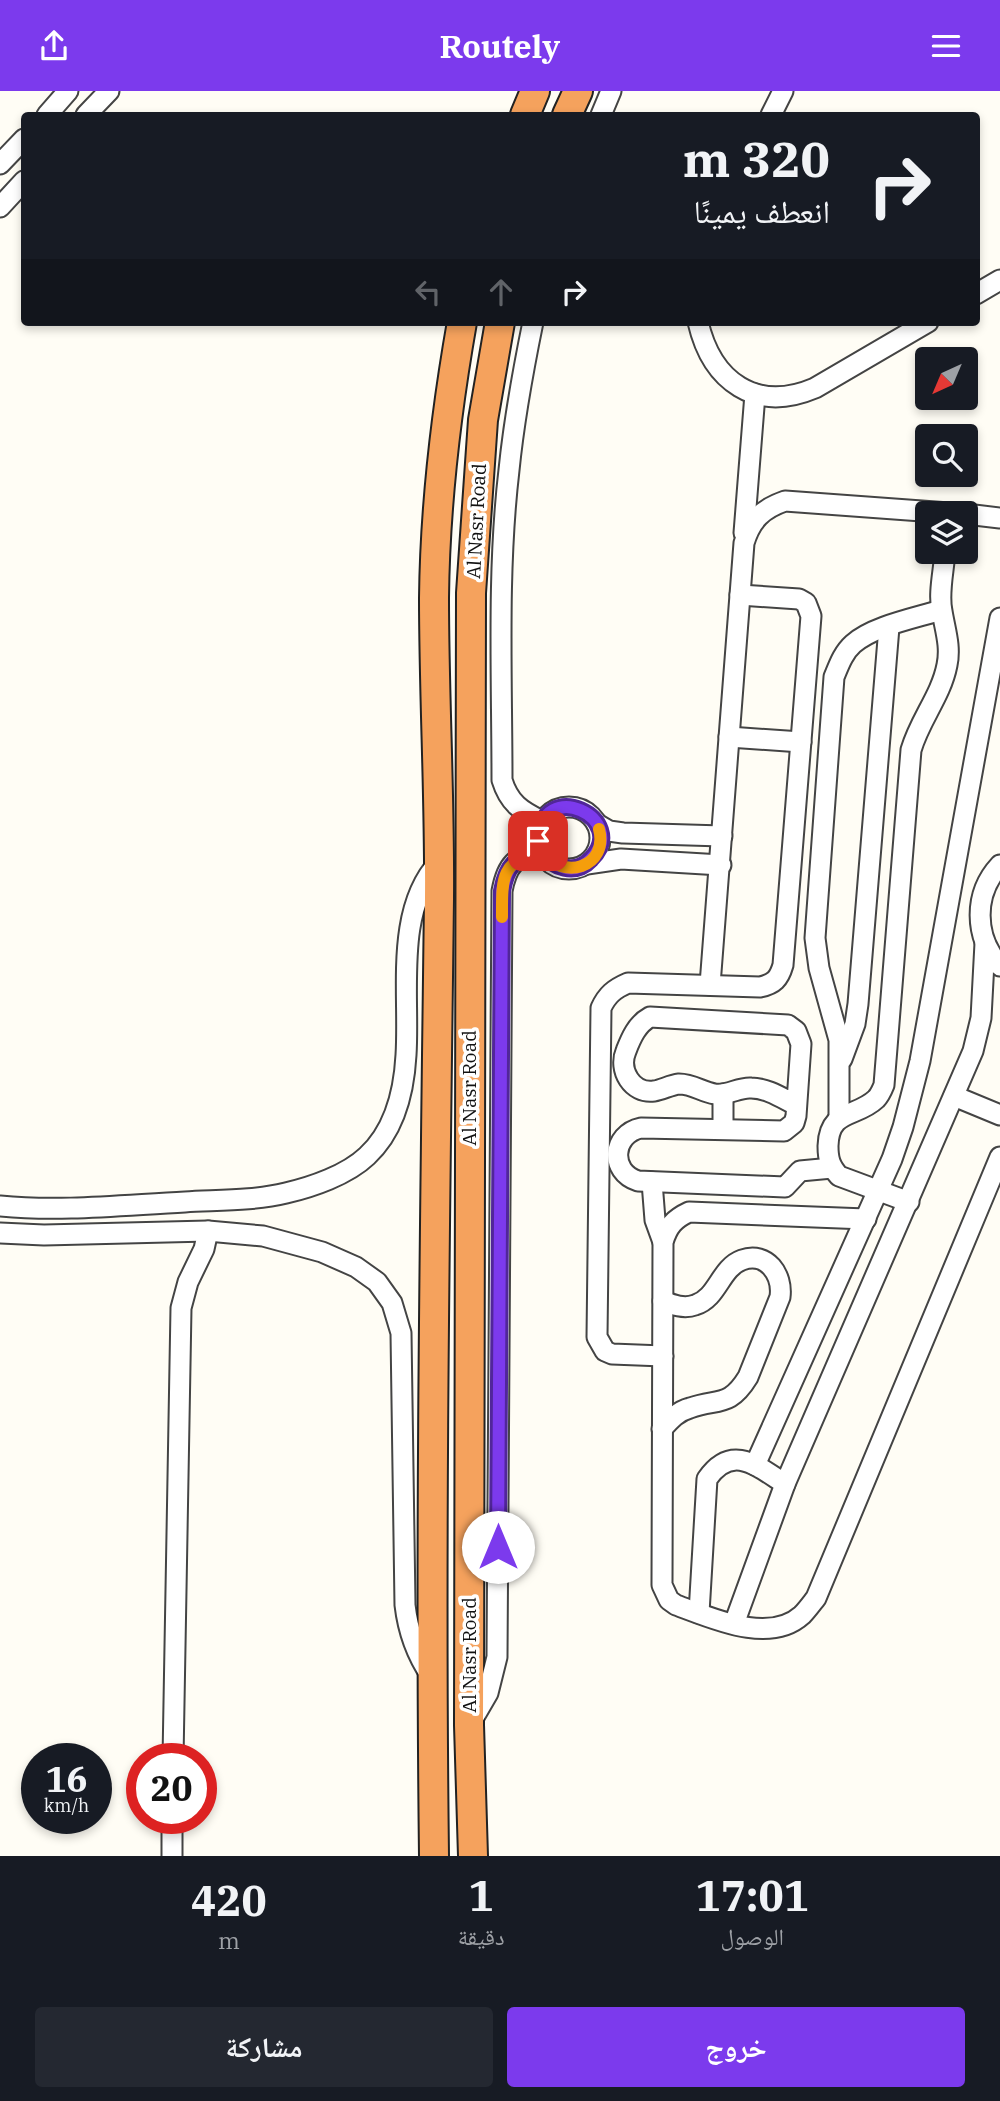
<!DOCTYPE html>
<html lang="ar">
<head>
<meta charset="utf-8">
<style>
	body { margin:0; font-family:"IBM Plex Serif","Noto Naskh Arabic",serif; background:#242831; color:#f1f3f6; direction:rtl; height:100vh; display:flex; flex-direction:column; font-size:26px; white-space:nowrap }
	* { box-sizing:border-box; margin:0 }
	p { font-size:23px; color:#9ea1a6 }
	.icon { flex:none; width:38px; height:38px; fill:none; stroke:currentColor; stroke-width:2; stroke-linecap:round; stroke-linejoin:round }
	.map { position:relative; height:1765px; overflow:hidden; direction:ltr }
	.side { display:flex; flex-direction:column; background:#171b24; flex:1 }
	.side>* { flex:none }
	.top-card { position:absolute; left:21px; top:21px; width:959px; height:214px; border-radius:7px; box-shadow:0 4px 10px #0003; direction:rtl; background:#171b24; color:#f1f3f6; overflow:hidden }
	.needle { width:46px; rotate:224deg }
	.tools { position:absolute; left:915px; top:256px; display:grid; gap:14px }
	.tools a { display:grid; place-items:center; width:63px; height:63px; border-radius:7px; background:#171b24; box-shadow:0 4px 10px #0003; font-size:35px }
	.speed { position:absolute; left:21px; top:1652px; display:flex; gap:14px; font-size:35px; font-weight:700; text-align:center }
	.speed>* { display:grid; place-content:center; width:91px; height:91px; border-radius:50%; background:#171b24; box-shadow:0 4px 10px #0003; line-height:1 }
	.speed small { font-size:18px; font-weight:400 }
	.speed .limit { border:10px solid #d22; background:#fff; color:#111 }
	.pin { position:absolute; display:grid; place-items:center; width:60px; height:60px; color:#fff; margin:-30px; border-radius:14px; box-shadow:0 4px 10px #0006 }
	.me { position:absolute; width:77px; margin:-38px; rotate:0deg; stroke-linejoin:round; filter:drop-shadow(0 0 5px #0008) }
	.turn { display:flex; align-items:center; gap:24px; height:147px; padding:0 35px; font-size:32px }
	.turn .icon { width:91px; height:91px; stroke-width:2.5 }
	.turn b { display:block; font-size:49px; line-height:60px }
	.lanes { display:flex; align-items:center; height:66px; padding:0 35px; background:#0003; justify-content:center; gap:35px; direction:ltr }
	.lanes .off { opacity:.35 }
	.eta { display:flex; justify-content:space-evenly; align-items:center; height:119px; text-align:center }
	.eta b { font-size:42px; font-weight:700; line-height:49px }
	.primary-button { display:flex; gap:14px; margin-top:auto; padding:14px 35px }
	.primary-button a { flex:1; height:80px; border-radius:7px; background:#7c3aed; color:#fff; font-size:28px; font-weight:700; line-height:80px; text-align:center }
	.primary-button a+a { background:#242831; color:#f1f3f6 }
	header { display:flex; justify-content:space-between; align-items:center; height:91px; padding:0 35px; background:#7c3aed; color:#fff; font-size:32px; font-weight:700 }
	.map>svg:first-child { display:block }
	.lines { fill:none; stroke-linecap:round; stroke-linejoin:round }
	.minor-casing { stroke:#444; stroke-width:23 }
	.highway-casing { stroke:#222; stroke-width:32 }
	.minor { stroke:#fff; stroke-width:19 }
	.highway { stroke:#f5a25d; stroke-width:28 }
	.route-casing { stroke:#51269a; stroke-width:18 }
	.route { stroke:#7c3aed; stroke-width:12 }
	.slow { stroke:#f59e0b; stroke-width:12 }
	.labels { text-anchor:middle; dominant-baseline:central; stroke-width:7; stroke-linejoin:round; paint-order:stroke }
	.street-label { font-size:19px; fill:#111; stroke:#fff }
</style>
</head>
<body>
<header><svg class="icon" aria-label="menu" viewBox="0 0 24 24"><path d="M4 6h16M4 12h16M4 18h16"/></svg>Routely<svg class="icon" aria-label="share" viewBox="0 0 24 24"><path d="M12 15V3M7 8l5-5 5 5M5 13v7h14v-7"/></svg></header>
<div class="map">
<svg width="1000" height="1765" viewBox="0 0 1000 1765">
	<rect width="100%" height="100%" fill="#fffdf5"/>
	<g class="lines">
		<defs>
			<g id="minor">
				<path d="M47,24L68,0"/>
				<path d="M86,24L109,0"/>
				<path d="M601,24L611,0"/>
				<path d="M771,24L783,0"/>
				<path d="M0,73L24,48"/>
				<path d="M0,116L24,90"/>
				<path d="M976,203L1000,189"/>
				<path d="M533,231C523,280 514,329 509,379C497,481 502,586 502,689C509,712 521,720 542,730"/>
				<path d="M698,231C712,291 756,322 815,297L928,231"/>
				<path d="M966,423L1000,427"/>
				<path d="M744,442L755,303"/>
				<path d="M729,646L801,651"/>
				<circle cx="569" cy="747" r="31"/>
				<path d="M597,733L609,740L623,742L722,745"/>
				<path d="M587,773L621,768L721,774"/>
				<path d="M1000,774C973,803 974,846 1000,875"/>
				<path d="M710,894L744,452C751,429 762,418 785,410L949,422"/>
				<path d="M842,968L855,933L858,913L889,536"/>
				<path d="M723,1003V1038"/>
				<path d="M954,1005L1000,1024"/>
				<path d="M796,1014C782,1007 767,997 751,997C739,996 727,1005 715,1003C702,1001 693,993 679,993C670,994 662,999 654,1000C632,1003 618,979 626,960C631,947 637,933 650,926L788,934L796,940L801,953L796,1025L794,1032L784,1040L641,1037C612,1043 609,1081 638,1090L785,1096L800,1080L832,1077"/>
				<path d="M839,1027V949L819,877L815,847L834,586C839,574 843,562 853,553C873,535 916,527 941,519"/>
				<path d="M652,1091L655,1129L663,1151"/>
				<path d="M909,1111L839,1085C830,1075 828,1068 828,1055C829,1018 856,1027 876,1008C879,1005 882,999 884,994L911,659C920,628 941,605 947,574C951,555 945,539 942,520C938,502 944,479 945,460"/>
				<path d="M0,1115C61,1121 124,1114 185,1111C218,1109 253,1110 286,1102C312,1096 347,1084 367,1065C395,1039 404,1001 406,964C410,902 394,820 439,771"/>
				<path d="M866,1128L689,1121C674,1128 668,1135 663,1151L662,1494L669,1509L676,1514C712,1527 769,1554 802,1524C807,1519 812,1512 816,1507L1000,1066"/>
				<path d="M0,1142L44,1144L208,1140L263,1145L322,1161L356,1176L377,1191L392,1212L401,1242L405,1514C408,1540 416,1563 431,1585"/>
				<path d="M663,1265L612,1263L605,1260L597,1246L601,917C607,904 614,898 628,892L760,896C774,893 779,888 783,874L811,525L806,512L799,508L740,504"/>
				<path d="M662,1338C670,1329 678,1320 690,1317C718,1307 729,1317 748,1286L780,1206C783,1184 767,1160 742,1169C720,1177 718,1207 695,1214C684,1218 673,1214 663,1210"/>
				<path d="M755,1374L892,1068L903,1036L920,970L1000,527"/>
				<path d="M699,1522L707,1388C732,1352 757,1375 785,1393"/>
				<path d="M734,1533L785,1393L973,960L981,927L985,852"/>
				<path d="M470,1633L488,1602L497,1566L502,800C507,773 515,766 541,760"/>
				<path d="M173,1668L181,1217L188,1191L204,1158L208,1140"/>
				<path d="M172,1765V1727"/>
			</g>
			<g id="highway">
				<path d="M525,24L535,0"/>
				<path d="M567,24L578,0"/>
				<path d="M434,1765C430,1446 435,1127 439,808C440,708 434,607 434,507C435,414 446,322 462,231"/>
				<path d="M473,1765L469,1634L471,502L483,329L500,231"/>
			</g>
		</defs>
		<use href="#minor" class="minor-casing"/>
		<use href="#highway" class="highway-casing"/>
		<use href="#minor" class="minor"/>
		<use href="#highway" class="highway"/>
	</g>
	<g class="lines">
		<defs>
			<path id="route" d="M498,1456L502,800C507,773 515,767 541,760C553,777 575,785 591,768C631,728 541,684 538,750"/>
		</defs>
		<use href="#route" class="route-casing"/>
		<use href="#route" class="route"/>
		<path class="slow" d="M502,826C502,789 500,770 541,760C563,791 609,776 599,738"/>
	</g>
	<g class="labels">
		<g class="street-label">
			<text transform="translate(476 430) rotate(-87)">Al Nasr Road</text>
			<text transform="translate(469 997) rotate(-90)">Al Nasr Road</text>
			<text transform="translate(469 1564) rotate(-90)">Al Nasr Road</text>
		</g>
	</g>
</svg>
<div class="tools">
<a><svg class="needle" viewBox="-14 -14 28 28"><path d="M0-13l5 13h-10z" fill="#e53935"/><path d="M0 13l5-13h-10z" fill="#9ea1a6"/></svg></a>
<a><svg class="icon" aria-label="search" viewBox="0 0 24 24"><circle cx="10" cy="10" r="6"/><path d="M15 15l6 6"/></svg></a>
<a><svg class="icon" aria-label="layers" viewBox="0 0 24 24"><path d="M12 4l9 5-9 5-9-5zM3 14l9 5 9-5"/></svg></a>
</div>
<div class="speed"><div>16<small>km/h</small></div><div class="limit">20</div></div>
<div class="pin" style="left:538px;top:750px;background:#d93025"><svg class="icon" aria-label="arrive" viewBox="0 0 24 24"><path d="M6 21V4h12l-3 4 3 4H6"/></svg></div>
<svg class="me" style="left:498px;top:1456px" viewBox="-20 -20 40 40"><circle r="19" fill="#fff"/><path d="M0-13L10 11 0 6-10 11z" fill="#7c3aed"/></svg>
<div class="top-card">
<div class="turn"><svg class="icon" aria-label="right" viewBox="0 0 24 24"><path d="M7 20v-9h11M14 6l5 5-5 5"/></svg><div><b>320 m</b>انعطف يمينًا</div></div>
<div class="lanes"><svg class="icon off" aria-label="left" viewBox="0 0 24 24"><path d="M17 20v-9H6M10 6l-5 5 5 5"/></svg><svg class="icon off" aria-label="ahead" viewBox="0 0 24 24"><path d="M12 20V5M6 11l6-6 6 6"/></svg><svg class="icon" aria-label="right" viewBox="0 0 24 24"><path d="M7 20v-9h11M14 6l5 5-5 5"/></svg></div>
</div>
</div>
<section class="side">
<div class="eta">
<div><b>17:01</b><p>الوصول</p></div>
<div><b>1</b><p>دقيقة</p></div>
<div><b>420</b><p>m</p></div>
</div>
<div class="primary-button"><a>خروج</a><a>مشاركة</a></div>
</section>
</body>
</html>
